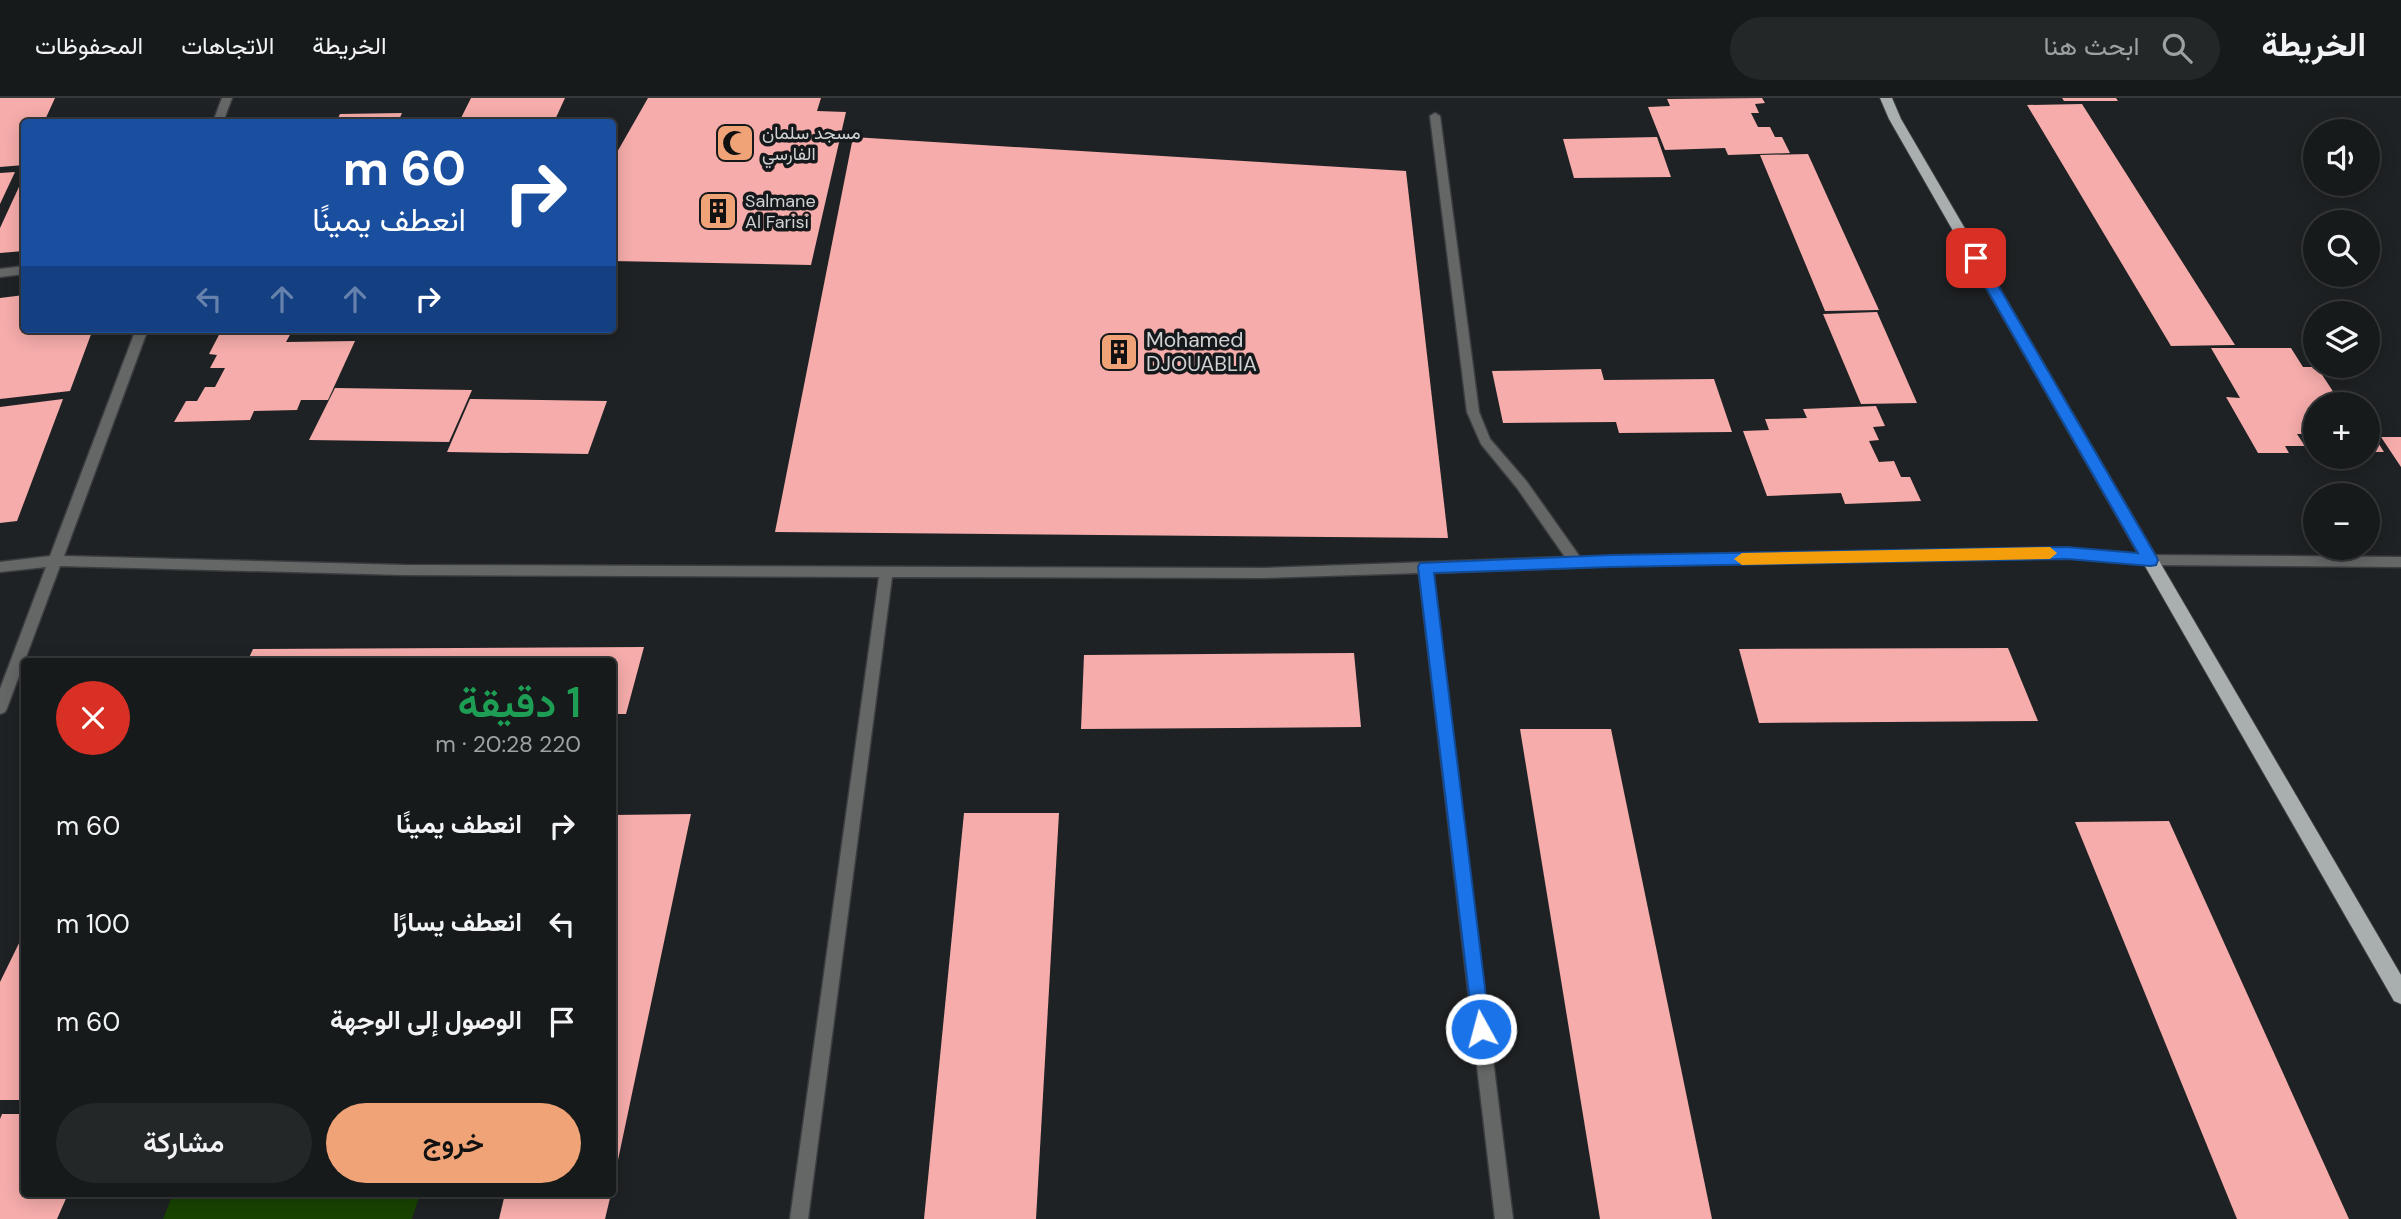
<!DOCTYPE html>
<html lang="ar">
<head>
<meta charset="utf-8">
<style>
	body { margin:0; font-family:"DM Sans",Vazirmatn,sans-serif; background:#242728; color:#f1f3f6; direction:rtl; height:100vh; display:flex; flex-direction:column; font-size:26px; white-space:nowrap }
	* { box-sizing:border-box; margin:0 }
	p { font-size:23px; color:#9ea1a3 }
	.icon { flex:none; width:38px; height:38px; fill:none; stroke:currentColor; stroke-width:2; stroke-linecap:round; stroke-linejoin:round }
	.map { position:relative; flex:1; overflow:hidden; direction:ltr }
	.sheet { position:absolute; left:21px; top:560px; width:595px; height:539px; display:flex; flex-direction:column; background:#171a1b; border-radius:7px; box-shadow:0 4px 18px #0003,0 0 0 2px #36383a; direction:rtl }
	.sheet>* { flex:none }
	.top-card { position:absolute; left:21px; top:21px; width:595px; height:214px; border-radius:7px; box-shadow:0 4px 18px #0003,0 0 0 2px #36383a; direction:rtl; background:#1a4fa0; color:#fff; overflow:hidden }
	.buttons { position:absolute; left:2303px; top:21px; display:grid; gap:14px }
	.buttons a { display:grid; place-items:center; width:77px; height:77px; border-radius:50%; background:#171a1b; box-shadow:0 4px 18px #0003,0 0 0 2px #36383a; font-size:35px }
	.pin { position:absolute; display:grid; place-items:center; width:60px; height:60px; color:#fff; margin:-30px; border-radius:14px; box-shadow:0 4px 10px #0006 }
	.me { position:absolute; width:77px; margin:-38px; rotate:353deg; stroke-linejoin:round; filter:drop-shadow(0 0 5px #0008) }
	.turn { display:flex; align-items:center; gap:24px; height:147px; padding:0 35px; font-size:32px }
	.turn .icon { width:91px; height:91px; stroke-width:2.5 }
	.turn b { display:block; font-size:49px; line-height:60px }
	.lanes { display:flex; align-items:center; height:66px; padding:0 35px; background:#0003; justify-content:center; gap:35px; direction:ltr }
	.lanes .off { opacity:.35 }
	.round { display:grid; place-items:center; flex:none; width:74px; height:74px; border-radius:37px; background:#242728 }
	.headline { display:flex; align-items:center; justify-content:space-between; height:119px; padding:0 35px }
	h1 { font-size:42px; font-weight:600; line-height:52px; color:#1e9e55 }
	.cta { display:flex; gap:14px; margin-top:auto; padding:14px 35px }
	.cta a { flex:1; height:80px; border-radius:42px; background:#efa377; color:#111; font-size:28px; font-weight:600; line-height:80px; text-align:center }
	.cta a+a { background:#242728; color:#f1f3f6 }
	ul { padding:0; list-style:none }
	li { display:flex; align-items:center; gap:21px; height:98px; padding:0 35px }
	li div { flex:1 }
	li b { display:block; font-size:26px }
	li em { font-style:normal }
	header { display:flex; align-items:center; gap:42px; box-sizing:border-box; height:98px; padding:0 35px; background:#171a1b; border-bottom:2px solid #36383a }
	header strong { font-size:33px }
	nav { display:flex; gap:38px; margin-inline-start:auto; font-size:24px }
	.search { width:490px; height:63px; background:#242728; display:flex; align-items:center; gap:18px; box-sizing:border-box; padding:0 24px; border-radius:38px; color:#9ea1a3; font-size:26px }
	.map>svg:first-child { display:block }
	.green { fill:#184301 }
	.building { fill:#f5acaa }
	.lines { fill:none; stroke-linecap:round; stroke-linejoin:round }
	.street-casing { stroke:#3b3e40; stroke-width:3 }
	.primary-casing { stroke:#3b3e40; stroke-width:2 }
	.street { fill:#656767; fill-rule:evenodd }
	.primary { fill:#a9aeae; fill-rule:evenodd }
	.route { fill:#1a73e8; stroke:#114b97; stroke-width:2 }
	.slow { fill:#f59e0b }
	.labels { text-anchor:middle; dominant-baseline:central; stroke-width:7; stroke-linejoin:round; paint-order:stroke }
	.far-poi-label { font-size:18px; fill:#d0d2d4; stroke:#16191b; text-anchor:start }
	.poi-label { font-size:21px; fill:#d0d2d4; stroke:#16191b; text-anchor:start }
</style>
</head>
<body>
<header>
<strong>الخريطة</strong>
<div class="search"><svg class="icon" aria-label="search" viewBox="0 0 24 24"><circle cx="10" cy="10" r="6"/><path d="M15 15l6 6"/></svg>ابحث هنا</div>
<nav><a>الخريطة</a><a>الاتجاهات</a><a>المحفوظات</a></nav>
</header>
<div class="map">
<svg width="2401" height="1121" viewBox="0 0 2401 1121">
	<rect width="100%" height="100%" fill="#1f2224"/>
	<path class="green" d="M173,1096H420L412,1121H163Z"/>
	<g class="building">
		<path d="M0,0H55L44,24H24V67L0,69Z"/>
		<path d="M471,0H565L554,24H459Z"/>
		<path d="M648,0H821L817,13L846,14L811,167L612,163V63Z"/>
		<path d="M1762,0L1765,5L1755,6L1759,15H1751L1758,29H1770L1775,39H1782L1790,55L1728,57L1725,50L1665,52L1648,9L1670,8L1667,1Z"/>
		<path d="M2062,0H2116L2118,3H2064Z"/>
		<path d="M2082,6L2235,247L2171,248L2027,7Z"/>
		<path d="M402,15L398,24H336L340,16Z"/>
		<path d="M853,39L1406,73L1448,440L775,434Z"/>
		<path d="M1657,39L1671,79L1574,80L1563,41Z"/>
		<path d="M1808,56L1842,131L1879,212L1825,213L1760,57Z"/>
		<path d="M15,74L0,106V75Z"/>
		<path d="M24,78V153L0,155V130Z"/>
		<path d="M24,197V231H93L70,293L0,301V200Z"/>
		<path d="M1877,214L1917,305L1861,306L1823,216Z"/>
		<path d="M203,231H257L255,235H291L286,244L355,243L328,302H301L297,312L254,313L250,322L174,324L186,303H197L205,289H215L225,270H210L217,257L209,256L220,235L201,236Z"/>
		<path d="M2211,250H2291L2303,269H2317L2336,298H2348L2353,306H2315V336H2297L2305,348H2285L2289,355H2258L2226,299L2240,300Z"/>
		<path d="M1601,271L1604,282L1714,281L1732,334L1619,335L1616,324L1503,325L1492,273Z"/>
		<path d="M335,290L472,292L449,344L309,342Z"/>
		<path d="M63,301L17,423L0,425V309Z"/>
		<path d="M470,301L607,303L588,356L447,354Z"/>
		<path d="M1876,308L1885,328L1873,329L1879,342L1869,343L1879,364L1894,363L1901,379H1910L1921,403L1845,406L1841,395L1767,398L1743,333L1769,332L1765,321L1807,320L1803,311Z"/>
		<path d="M2368,329L2384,354H2368Z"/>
		<path d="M2381,339H2401V369Z"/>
		<path d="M644,549L626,616H612V564H247L253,551Z"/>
		<path d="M2008,550L2038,623L1759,625L1739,551Z"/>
		<path d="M1354,555L1361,629L1081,631L1084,557Z"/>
		<path d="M1520,631H1611L1712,1121H1600Z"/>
		<path d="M964,715H1059L1036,1121H924Z"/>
		<path d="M691,716L614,1081H612V717Z"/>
		<path d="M2169,723L2349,1121H2237L2075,724Z"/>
		<path d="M24,835V1002H0V884Z"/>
		<path d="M2,1016H24V1096H68L57,1121H0V1021Z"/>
		<path d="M505,1096H611L605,1121H499Z"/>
	</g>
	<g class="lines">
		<defs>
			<g id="street">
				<path d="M222,0H232L223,24H213Z"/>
				<path d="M1435,15L1440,18L1479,314L1490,341L1527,384L1580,459L2067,450L2150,457L2401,459V469L2150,467L2067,460L1611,468L1432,475L1513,1121H1495L1419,475L1263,480L892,479L808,1121H790L879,479L404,477L60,468L7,610L5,614L0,616V591L46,469L0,474V464L50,458L136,231H148L64,458L404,467L1263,470L1565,459L1517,390L1481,346L1467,314L1430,18Z"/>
				<path d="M24,168V176L0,179V171Z"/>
			</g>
			<path id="primary" d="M1880,0H1892L1901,21L2401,877V906L2394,903L1889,21Z"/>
		</defs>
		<use href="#street" class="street-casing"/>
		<use href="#primary" class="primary-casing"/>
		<use href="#street" class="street"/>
		<use href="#primary" class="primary"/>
	</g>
	<path class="route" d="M1976,156L1982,160L2156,458L2158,462L2156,467L2150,468L2067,461L1611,469L1434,475L1490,931L1487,938L1481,940L1474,938L1418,469L1420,465L1611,457L2067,449L2138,455L1969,160Z"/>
	<path class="slow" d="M2050,449L2057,455L2050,461L1742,467L1734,461L1742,455Z"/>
	<defs>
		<symbol id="mosque-square" viewBox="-11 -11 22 22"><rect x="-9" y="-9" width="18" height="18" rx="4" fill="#efa377" stroke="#16191b"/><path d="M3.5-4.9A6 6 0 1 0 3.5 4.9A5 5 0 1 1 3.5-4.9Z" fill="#111"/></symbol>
		<symbol id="building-square" viewBox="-11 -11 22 22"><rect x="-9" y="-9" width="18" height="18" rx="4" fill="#efa377" stroke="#16191b"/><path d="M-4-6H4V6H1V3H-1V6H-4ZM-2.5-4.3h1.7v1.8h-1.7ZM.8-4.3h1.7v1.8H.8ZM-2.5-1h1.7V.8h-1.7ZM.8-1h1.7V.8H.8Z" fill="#111"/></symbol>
	</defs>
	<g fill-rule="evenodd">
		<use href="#mosque-square" x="713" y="23" width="44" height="44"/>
		<use href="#building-square" x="696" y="91" width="44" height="44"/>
		<use href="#building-square" x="1097" y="232" width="44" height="44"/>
	</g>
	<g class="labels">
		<g class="far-poi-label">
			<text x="762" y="35">مسجد سلمان<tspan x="762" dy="21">الفارسي</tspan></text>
			<text x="745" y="103">Salmane<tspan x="745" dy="21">Al Farisi</tspan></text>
		</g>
		<g class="poi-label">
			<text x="1146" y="242">Mohamed<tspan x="1146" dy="24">DJOUABLIA</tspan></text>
		</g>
	</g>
</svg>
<div class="buttons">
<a><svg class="icon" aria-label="sound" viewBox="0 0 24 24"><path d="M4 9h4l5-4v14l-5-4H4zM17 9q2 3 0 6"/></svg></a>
<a><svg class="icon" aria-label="search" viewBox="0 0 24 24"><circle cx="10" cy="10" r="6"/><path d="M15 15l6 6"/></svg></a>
<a><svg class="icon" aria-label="layers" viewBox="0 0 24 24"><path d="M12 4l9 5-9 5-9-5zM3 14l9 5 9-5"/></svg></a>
<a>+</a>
<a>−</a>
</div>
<div class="pin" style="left:1976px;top:160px;background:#d93025"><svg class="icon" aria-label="arrive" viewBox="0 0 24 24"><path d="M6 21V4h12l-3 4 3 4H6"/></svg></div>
<svg class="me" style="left:1481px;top:931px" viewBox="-20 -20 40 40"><circle r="17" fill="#1a73e8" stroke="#fff" stroke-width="3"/><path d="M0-11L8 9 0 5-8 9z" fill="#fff"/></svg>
<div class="top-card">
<div class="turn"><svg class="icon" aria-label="right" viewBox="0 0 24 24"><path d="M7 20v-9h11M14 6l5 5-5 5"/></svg><div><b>60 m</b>انعطف يمينًا</div></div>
<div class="lanes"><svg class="icon off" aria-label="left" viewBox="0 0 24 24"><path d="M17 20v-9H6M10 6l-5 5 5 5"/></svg><svg class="icon off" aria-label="ahead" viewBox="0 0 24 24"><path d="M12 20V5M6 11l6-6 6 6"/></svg><svg class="icon off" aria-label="ahead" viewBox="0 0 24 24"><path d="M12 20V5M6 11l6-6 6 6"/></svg><svg class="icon" aria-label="right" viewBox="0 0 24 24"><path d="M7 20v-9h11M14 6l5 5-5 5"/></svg></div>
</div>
<section class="sheet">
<div class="headline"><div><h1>1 دقيقة</h1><p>220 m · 20:28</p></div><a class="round" style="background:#d93025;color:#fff"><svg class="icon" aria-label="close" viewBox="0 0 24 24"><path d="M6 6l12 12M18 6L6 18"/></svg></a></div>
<ul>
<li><svg class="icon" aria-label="right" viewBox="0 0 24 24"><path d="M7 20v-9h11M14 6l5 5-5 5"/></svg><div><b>انعطف يمينًا</b></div><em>60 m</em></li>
<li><svg class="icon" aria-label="left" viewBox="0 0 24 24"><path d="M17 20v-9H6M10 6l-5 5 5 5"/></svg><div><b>انعطف يسارًا</b></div><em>100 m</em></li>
<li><svg class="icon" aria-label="arrive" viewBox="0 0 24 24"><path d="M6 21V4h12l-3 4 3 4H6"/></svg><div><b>الوصول إلى الوجهة</b></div><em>60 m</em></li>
</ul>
<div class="cta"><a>خروج</a><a>مشاركة</a></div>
</section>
</div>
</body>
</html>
